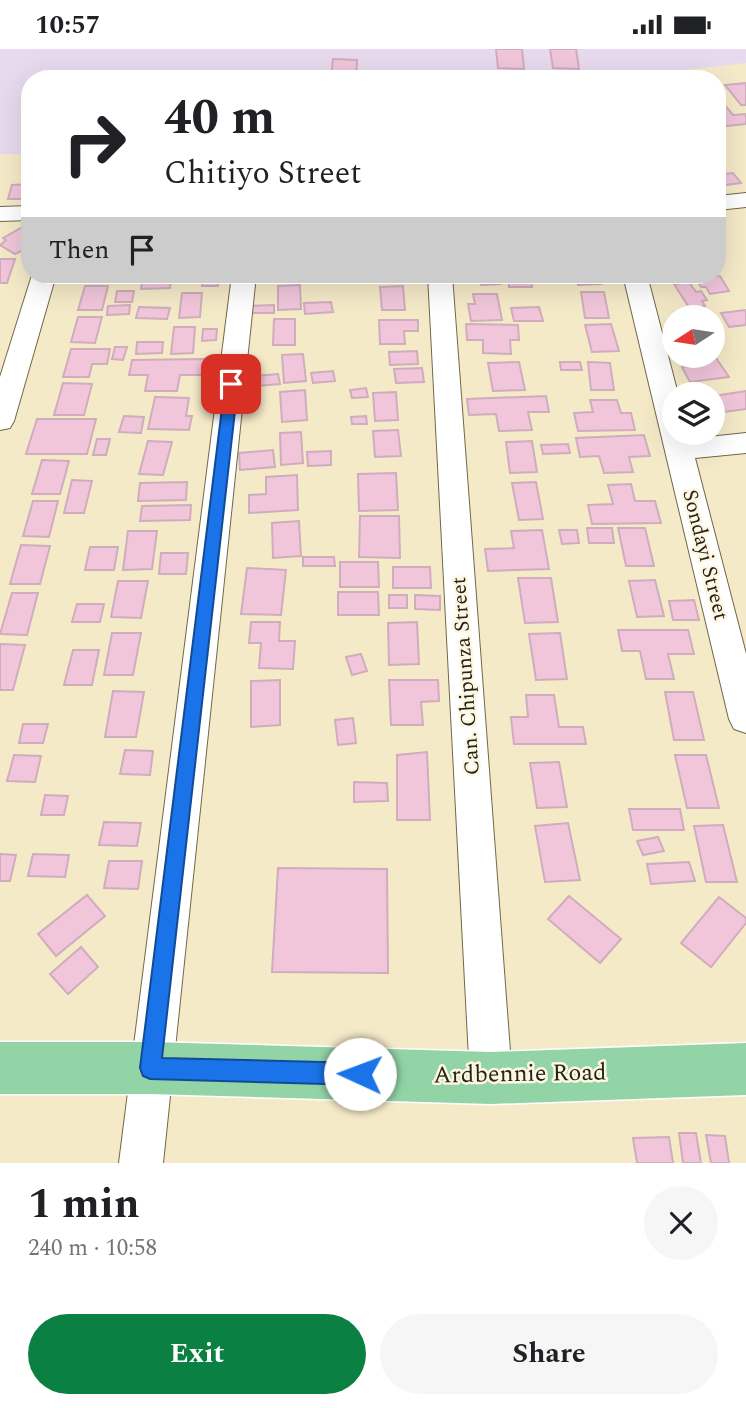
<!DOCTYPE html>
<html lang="en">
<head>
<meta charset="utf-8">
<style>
	body { margin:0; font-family:Spectral,serif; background:#f6f6f6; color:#202124; height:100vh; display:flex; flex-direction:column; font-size:26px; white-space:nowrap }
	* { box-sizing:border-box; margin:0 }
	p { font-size:23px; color:#757577 }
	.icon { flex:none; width:38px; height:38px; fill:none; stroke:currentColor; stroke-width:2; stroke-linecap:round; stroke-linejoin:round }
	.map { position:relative; height:1114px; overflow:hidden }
	.sheet { display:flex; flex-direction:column; background:#fff; flex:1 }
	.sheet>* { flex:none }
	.guide { position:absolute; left:21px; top:21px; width:705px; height:214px; border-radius:28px; box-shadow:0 7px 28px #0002; background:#fff; color:#202124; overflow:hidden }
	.needle { width:46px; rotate:258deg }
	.buttons { position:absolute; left:662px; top:256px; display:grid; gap:14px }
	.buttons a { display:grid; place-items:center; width:63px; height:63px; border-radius:50%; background:#fff; box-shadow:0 7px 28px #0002; font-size:35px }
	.pin { position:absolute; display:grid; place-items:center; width:60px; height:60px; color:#fff; margin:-30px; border-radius:14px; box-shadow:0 4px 10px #0006 }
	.me { position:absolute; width:77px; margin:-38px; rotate:272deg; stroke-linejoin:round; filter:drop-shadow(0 0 5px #0008) }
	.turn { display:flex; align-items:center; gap:24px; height:147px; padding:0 28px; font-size:32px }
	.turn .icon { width:91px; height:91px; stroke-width:2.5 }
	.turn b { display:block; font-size:49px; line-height:60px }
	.then { display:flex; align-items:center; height:66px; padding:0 28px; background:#0003; gap:14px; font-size:26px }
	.round { display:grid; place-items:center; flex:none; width:74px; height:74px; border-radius:37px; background:#f6f6f6 }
	.head { display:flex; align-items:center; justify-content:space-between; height:119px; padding:0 28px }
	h1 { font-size:42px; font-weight:700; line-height:52px }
	.action { display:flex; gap:14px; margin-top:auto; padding:14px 28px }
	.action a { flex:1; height:80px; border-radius:42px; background:#0b8043; color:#fff; font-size:28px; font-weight:700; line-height:80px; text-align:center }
	.action a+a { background:#f6f6f6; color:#202124 }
	.status { display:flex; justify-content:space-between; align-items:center; height:49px; padding:0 35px; background:#fff; direction:ltr }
	.status svg { height:19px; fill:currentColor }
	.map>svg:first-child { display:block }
	.education { fill:#e8daee }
	.building { fill:#f1c6db; stroke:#cfadbd; stroke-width:2 }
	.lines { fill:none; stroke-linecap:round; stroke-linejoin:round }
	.minor-casing { stroke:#716749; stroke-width:2 }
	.major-casing { stroke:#fff; stroke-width:3 }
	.minor { fill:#fff; fill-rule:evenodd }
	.major { fill:#92d4a6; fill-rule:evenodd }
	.route { fill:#1a73e8; stroke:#114b97; stroke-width:2 }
	.labels { text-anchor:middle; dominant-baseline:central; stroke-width:5; stroke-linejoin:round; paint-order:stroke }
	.street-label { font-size:21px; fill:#282417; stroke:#fef7e3 }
	.near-street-label { font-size:24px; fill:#282417; stroke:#fef7e3 }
</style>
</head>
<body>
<div class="status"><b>10:57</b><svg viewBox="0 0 49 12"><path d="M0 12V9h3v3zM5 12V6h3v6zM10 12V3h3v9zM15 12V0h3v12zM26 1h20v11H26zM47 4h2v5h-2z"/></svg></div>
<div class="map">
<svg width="746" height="1114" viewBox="0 0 746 1114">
	<rect width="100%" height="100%" fill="#f5eac8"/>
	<path class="education" d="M0,0H746V14L608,30H30V105H0Z"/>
	<g class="building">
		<path d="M496,0H522L524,20L498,19Z"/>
		<path d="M550,0H576L579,20L553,19Z"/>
		<path d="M333,10L357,11L356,30H331Z"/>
		<path d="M746,34V56H741L725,36Z"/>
		<path d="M723,54L733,66L746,65V75L718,78V55Z"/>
		<path d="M733,124L741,134L718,137V126Z"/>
		<path d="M30,135V150H8L12,136Z"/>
		<path d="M28,175L30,198L15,205L0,196L6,191L3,189Z"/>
		<path d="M0,210H15L7,234H0Z"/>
		<path d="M88,226H113L111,232H86Z"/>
		<path d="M479,226H499L501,235L481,236Z"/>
		<path d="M575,226H599L601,235L578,236Z"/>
		<path d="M171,227L170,239L141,240L143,228Z"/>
		<path d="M218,227V237H202V228Z"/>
		<path d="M508,227H530L532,238H509Z"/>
		<path d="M720,227L729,242L710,245L706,238H701L696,230Z"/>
		<path d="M689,233L696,243L701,242L707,251L702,252L705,257L690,260L674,235Z"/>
		<path d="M300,236L301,260L278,261V237Z"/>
		<path d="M85,237H108L102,261H78Z"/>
		<path d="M403,237L405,261H382L380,238Z"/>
		<path d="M117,242H134L132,253H115Z"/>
		<path d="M581,243H604L609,269H585Z"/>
		<path d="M182,244H202L200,268L179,269Z"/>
		<path d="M473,245H497L502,271L471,272L468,255H475Z"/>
		<path d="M331,253L333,263L305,265L304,254Z"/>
		<path d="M130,256L129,265L107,266L108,257Z"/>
		<path d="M274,256V264H251V257Z"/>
		<path d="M139,258L170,259L167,270L136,269Z"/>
		<path d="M539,258L543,272H514L511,259Z"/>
		<path d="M746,261V276L729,278L721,264Z"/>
		<path d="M78,268H102L95,294L71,293Z"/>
		<path d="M274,270H295V296H273Z"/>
		<path d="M379,271H418V282H404L405,295H380Z"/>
		<path d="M466,275L518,276L519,291H510L511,305L483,304V291H467Z"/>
		<path d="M611,275L619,302L592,303L585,276Z"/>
		<path d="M174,278H195L193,304L171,305Z"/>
		<path d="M203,280H217L216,291L202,292Z"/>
		<path d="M137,293H163L162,304L136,305Z"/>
		<path d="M115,298H127L123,311L112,310Z"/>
		<path d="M71,300H110L107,315H92L89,328H63Z"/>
		<path d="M417,302L418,315L390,316L389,303Z"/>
		<path d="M712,303L729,328L690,333L682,318L700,316L695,306H712Z"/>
		<path d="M303,305L306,332L284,334L282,306Z"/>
		<path d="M205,310L203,326H180L177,342H145L148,326H129L132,311Z"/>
		<path d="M519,313L525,341L493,342L488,314Z"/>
		<path d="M560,313H580L582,321H561Z"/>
		<path d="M588,313L610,314L614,341H591Z"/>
		<path d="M422,319L424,333L396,334L394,320Z"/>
		<path d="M333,322L335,332L313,334L311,324Z"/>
		<path d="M278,325L280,335L256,337L255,327Z"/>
		<path d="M63,334L92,335L84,366H54Z"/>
		<path d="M366,339L368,348L352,349L350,341Z"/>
		<path d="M305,341L307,371L282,373L280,343Z"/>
		<path d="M746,342V360L724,363L714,347Z"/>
		<path d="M396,343L398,371L375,372L373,344Z"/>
		<path d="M546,347L549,363H528L532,381L499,382L496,365L469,366L467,350Z"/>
		<path d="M155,348L189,349L186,367H192L189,381L148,380Z"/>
		<path d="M590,351H617L621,364H631L635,381L578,382L574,364L593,363Z"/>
		<path d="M124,367L144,368L141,384L119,383Z"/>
		<path d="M366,367L367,375H352L351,368Z"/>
		<path d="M37,370H96L87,405H26Z"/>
		<path d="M398,381L401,407L375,408L373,382Z"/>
		<path d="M301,383L303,414L281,416L280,384Z"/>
		<path d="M644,386L650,407L629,408L633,423L604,424L599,407L580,408L576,389Z"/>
		<path d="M97,390H110L106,406H93Z"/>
		<path d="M148,392L172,393L163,426L139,425Z"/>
		<path d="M532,392L537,423L510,424L506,393Z"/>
		<path d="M568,395L570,404L543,405L541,396Z"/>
		<path d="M273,401L275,418L240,421L239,404Z"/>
		<path d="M331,402V416L308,417L307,403Z"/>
		<path d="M42,411L69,412L60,445H32Z"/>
		<path d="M396,424L398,461L359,462L358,425Z"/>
		<path d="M297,426L298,461L249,464V446L266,445V428Z"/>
		<path d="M72,431L92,432L84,464H64Z"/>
		<path d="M187,433L186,451L138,452L140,434Z"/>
		<path d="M536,433L543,470L519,471L512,434Z"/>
		<path d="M631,435L635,452H655L661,474L592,475L588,456L613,455L608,436Z"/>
		<path d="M33,452H58L49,488L23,487Z"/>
		<path d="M191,456L190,471L140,472L142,457Z"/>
		<path d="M360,467H399L400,509L359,508Z"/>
		<path d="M299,472L301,507L273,509L272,474Z"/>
		<path d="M587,479H612L614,494H589Z"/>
		<path d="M618,479H645L654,517H626Z"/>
		<path d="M542,481L549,520L488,522L485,500L514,499L511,482Z"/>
		<path d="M559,481H577L579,494L562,495Z"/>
		<path d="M128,482H157L152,520L123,521Z"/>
		<path d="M21,496L50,497L40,535H10Z"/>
		<path d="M90,498H118L114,521H85Z"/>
		<path d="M161,504H188L186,525H159Z"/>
		<path d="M303,508H334L335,517H303Z"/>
		<path d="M340,513H378L379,538H340Z"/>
		<path d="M393,518H430L431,539H393Z"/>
		<path d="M247,519L286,521L281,566L241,565Z"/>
		<path d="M518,529H551L558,573L525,574Z"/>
		<path d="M655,531L664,567L637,568L629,532Z"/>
		<path d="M118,532H148L141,569L111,568Z"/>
		<path d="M338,543H378L379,566H338Z"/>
		<path d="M12,544H38L27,586L0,585Z"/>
		<rect x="389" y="546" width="18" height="13"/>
		<path d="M415,546L440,547V561L415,560Z"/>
		<path d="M694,551L699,571H673L669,552Z"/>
		<path d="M77,555H104L100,573H72Z"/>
		<path d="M251,573H280L279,592H295L293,620L259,619L261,594H249Z"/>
		<path d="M417,573L419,615L389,616L388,574Z"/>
		<path d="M618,581H688L694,605H668L674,630H646L640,602H622Z"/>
		<path d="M112,584H141L133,626H104Z"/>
		<path d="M560,584L567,630L536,631L529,585Z"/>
		<path d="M0,595L25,596L13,641H0Z"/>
		<path d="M73,601H99L92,636H64Z"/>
		<path d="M361,605L367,622L352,626L346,608Z"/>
		<path d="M280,631V676L251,678V632Z"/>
		<path d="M389,631H438L439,652L421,653L423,676H391Z"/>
		<path d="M113,642L144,643L136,688H105Z"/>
		<path d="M665,643H693L704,691H674Z"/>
		<path d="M526,646H554L559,678H583L586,695H514L511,668H528Z"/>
		<path d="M353,669L356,694L338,696L335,671Z"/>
		<path d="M23,675H48L43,694H19Z"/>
		<path d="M125,701L153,702L150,726L120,725Z"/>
		<path d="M427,703L430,771H397V706Z"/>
		<path d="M14,706L41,707L35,733L7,732Z"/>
		<path d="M675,706H706L719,759H687Z"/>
		<path d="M559,713L567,758L537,759L530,714Z"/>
		<path d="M354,733L387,734L388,752L354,753Z"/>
		<path d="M45,746L68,747L64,766H41Z"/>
		<path d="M629,760H680L684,781H633Z"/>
		<path d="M104,773L141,774L137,797L99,796Z"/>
		<path d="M568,774L580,831L545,833L535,777Z"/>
		<path d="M723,776L737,833H706L694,777Z"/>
		<path d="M658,788L664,802L643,806L637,792Z"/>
		<path d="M0,805L16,806L10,832H0Z"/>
		<path d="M33,805L69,806L65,828L28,827Z"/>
		<path d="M109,812H142L138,840L104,839Z"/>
		<path d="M689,813L695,832L651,835L647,815Z"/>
		<path d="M278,819L387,820L388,924L272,923Z"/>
		<path d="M87,846L105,867L56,907L38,885Z"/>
		<path d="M569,847L621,890L600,914L548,870Z"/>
		<path d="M719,848L746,869V874L711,918L681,894Z"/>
		<path d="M81,898L98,918L68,945L50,925Z"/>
		<path d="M679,1084H696L701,1114H683Z"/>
		<path d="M706,1086L725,1087L729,1114H711Z"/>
		<path d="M669,1088L673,1114H637L633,1089Z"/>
	</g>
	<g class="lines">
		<defs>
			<g id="minor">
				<path d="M746,144V158L718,161V147Z"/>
				<path d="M30,157V171L0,172V158Z"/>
				<path d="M32,226H56L14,372L10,379L0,381V328Z"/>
				<path d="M232,226H256L163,1114H119Z"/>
				<path d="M428,226H452L512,1029L506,1044L491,1050L476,1044L470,1029Z"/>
				<path d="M623,226H647L678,345H674V383H688L690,390L746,384V404L695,409L746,605V684L734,680L729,670Z"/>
			</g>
			<path id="major" d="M0,993H150L491,1003L746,994V1046L491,1055L150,1045H0Z"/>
		</defs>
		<use href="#minor" class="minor-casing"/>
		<use href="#major" class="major-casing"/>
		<use href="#minor" class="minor"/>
		<use href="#major" class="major"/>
	</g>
	<path class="route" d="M231,331L238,335L162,1009L360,1014L368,1017L371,1025L368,1032L360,1036L150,1030L143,1027L140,1019L225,335Z"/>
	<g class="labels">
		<g class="street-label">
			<text transform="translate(705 506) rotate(76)">Sondayi Street</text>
			<text transform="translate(466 627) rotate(-94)">Can. Chipunza Street</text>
		</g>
		<g class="near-street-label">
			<text transform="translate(520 1025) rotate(-1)">Ardbennie Road</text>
		</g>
	</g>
</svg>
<div class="buttons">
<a><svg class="needle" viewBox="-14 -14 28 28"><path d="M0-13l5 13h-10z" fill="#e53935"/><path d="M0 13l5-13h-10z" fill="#757577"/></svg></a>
<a><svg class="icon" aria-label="layers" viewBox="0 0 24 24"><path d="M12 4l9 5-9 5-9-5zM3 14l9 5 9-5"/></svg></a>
</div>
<div class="pin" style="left:231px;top:335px;background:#d93025"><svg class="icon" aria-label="arrive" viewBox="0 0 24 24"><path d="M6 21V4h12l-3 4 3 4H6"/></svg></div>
<svg class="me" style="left:360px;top:1025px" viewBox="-20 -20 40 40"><circle r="19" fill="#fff"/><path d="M0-13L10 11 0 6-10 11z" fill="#1a73e8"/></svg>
<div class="guide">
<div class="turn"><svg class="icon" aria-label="right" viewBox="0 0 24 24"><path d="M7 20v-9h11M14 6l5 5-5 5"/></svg><div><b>40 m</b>Chitiyo Street</div></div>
<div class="then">Then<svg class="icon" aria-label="arrive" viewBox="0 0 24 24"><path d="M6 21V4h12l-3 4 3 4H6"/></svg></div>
</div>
</div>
<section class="sheet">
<div class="head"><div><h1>1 min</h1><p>240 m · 10:58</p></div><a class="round"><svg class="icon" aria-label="close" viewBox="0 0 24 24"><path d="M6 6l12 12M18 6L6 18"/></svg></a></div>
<div class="action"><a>Exit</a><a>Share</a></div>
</section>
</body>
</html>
